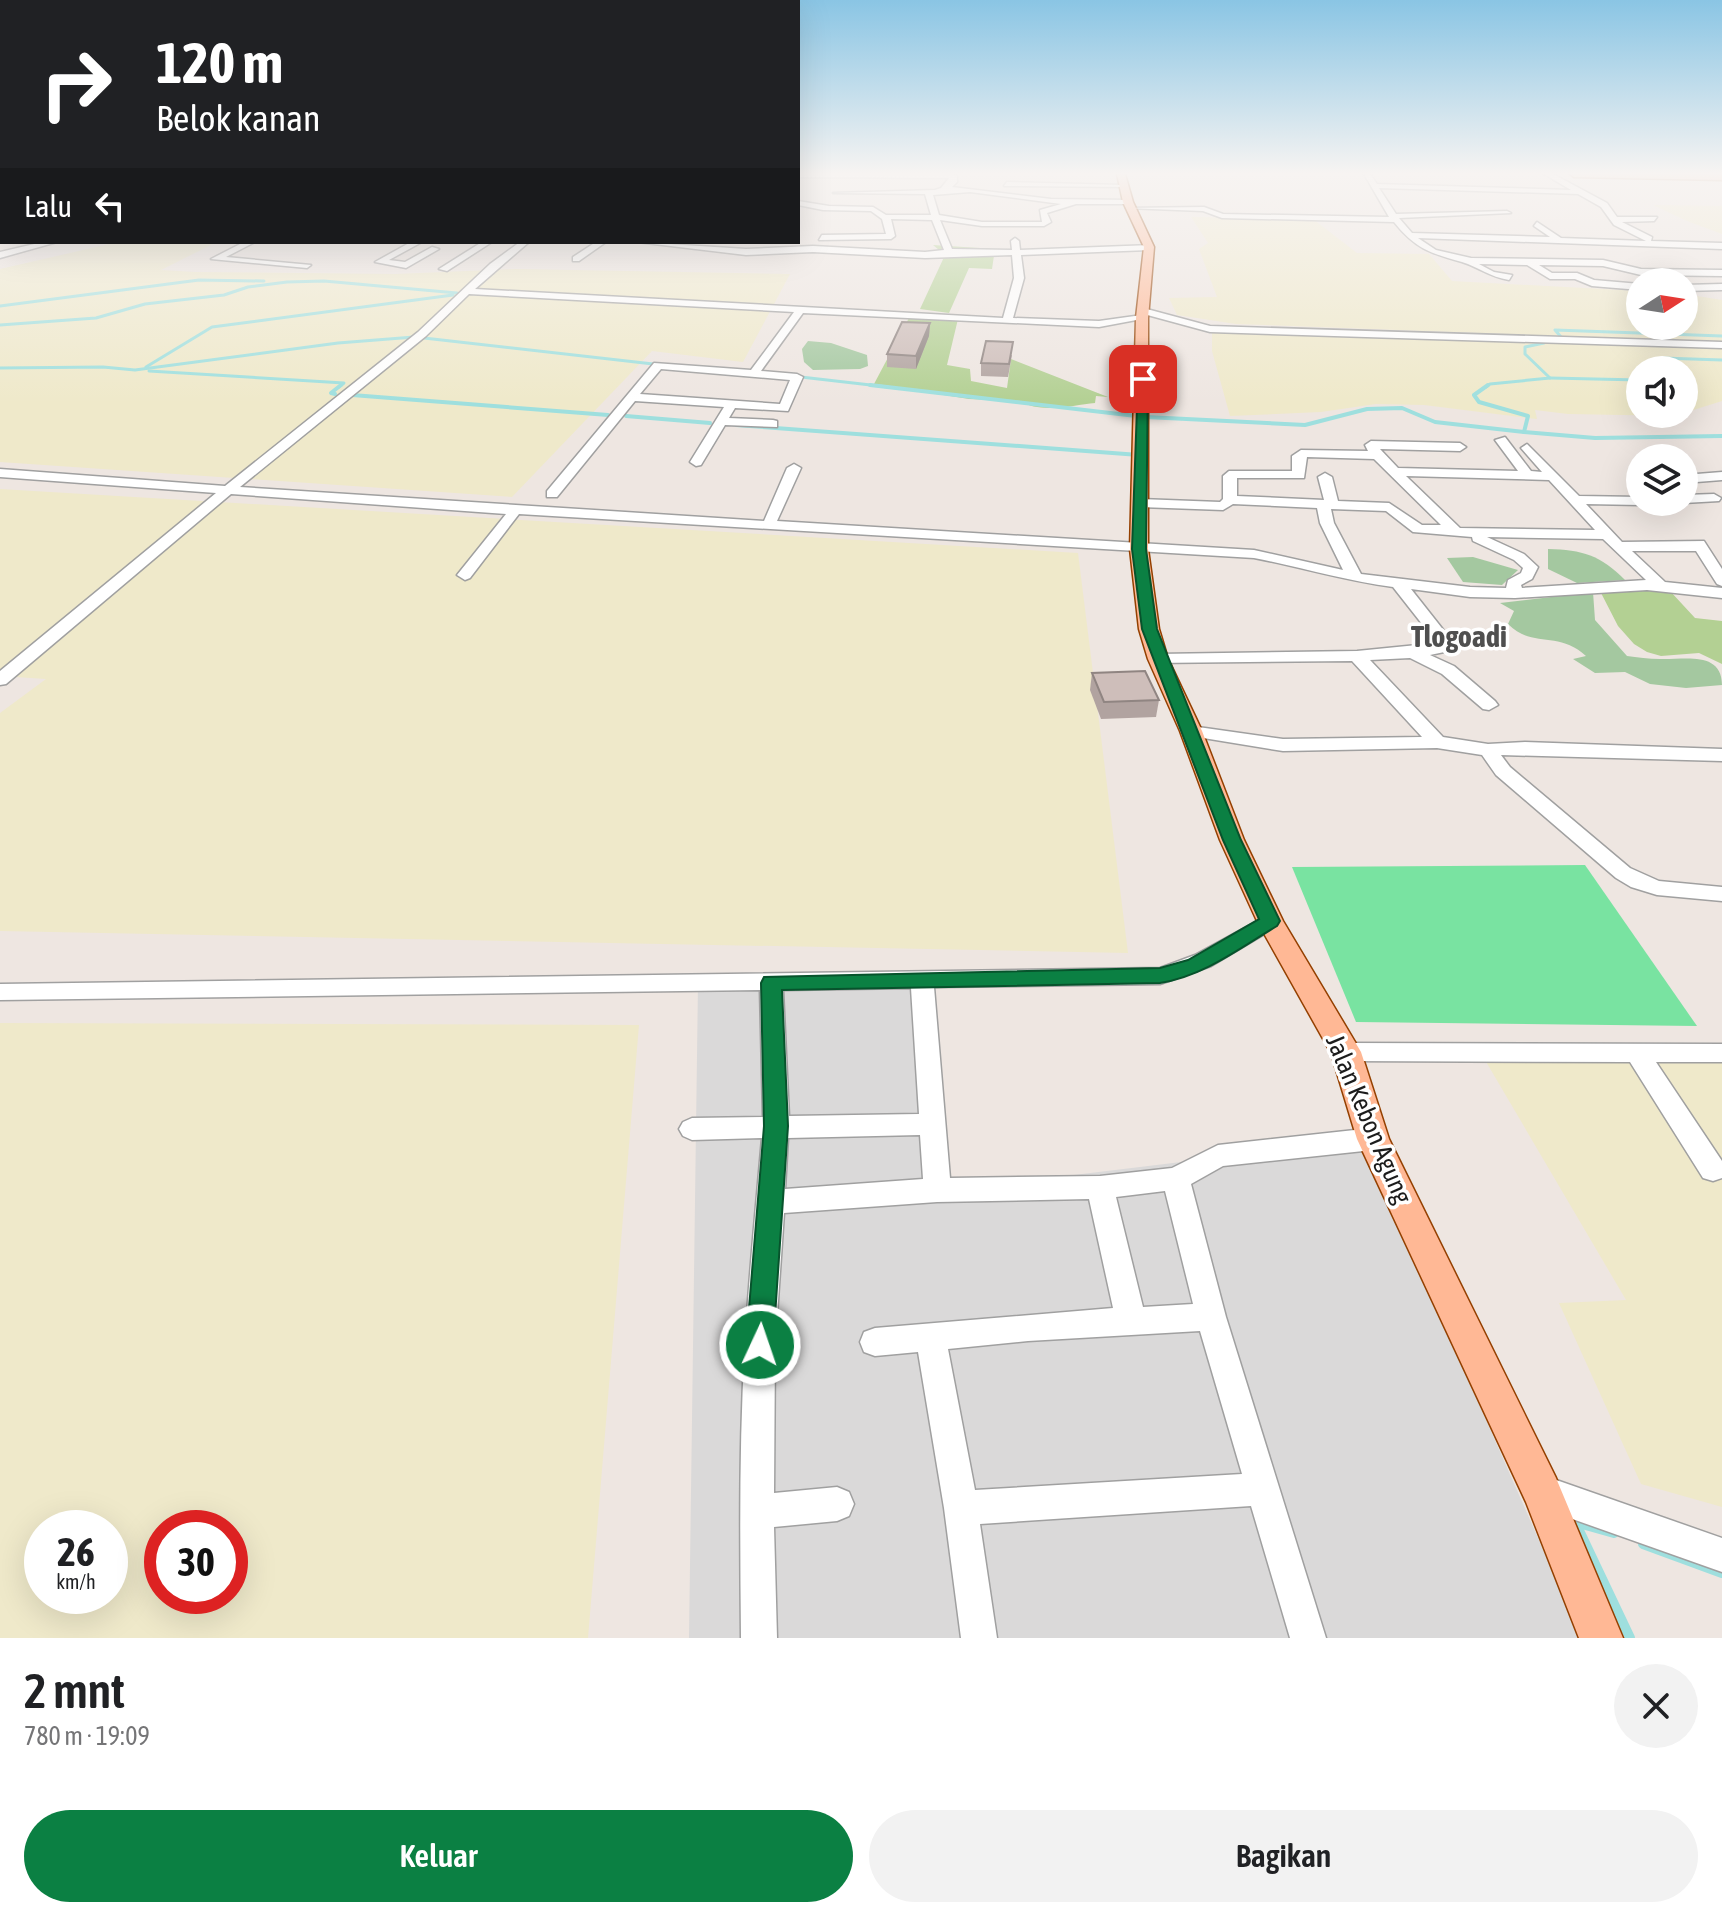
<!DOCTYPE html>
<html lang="id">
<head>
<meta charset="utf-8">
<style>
	body { margin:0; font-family:"Asap Condensed",sans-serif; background:#f2f2f2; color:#202124; height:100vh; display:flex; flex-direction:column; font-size:30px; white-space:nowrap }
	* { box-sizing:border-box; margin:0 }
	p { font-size:26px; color:#757577 }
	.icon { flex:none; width:44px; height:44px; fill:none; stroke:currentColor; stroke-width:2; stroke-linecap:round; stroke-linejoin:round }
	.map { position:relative; height:1638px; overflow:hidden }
	.details { display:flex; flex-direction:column; background:#fff; flex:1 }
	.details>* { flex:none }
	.banner { position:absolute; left:0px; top:0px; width:800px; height:244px; box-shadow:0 8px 32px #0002; background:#202124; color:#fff; overflow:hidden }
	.needle { width:52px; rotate:78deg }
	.controls { position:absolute; left:1626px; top:268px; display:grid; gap:16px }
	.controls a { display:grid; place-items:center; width:72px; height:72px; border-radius:50%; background:#fff; box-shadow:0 8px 32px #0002; font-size:40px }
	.speed { position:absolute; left:24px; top:1510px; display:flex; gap:16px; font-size:40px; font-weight:700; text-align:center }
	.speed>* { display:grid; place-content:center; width:104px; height:104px; border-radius:50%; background:#fff; box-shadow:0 8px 32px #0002; line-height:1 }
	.speed small { font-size:20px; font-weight:400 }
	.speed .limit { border:12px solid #d22; background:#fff; color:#111 }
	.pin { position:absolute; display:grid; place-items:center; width:68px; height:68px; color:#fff; margin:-34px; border-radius:16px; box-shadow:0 4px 12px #0006 }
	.me { position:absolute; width:88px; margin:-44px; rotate:3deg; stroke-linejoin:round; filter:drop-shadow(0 0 6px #0008) }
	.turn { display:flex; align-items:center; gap:28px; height:168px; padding:0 24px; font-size:36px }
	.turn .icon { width:104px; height:104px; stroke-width:2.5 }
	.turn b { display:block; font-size:56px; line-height:68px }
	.then { display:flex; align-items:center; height:76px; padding:0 24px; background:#0003; gap:16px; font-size:30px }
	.round { display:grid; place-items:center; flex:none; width:84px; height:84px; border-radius:42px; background:#f2f2f2 }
	.overview { display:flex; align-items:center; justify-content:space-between; height:136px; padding:0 24px }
	h1 { font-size:48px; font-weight:600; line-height:60px }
	.primary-button { display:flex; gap:16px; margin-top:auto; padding:16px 24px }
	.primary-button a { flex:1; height:92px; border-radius:48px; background:#0b8043; color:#fff; font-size:32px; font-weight:600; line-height:92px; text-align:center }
	.primary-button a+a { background:#f2f2f2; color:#202124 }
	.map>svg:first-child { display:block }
	.residential { fill:#dad9d9 }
	.farmland { fill:#efe9ca; fill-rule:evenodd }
	.forest { fill:#b3d093 }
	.cemetery { fill:#a4c8a0 }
	.pitch { fill:#79e3a1 }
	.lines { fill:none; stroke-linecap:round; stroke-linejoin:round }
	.stream-far2 { stroke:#9edfde; stroke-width:3 }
	.stream-far1 { stroke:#9edfde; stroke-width:4 }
	.stream { stroke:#9edfde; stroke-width:10 }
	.minor-casing { stroke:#a0a0a0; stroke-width:3 }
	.major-casing { stroke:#944000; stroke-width:3 }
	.minor { fill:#fff; fill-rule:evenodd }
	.major { fill:#ffb895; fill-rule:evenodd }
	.wall { fill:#b1a3a0 }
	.shaded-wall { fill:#908582 }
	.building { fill:#cebeba; stroke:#908582; stroke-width:2 }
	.route { fill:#0b8043; stroke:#07532c; stroke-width:2 }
	.labels { text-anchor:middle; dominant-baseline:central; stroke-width:7; stroke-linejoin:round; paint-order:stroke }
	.street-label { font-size:26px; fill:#1c1c1c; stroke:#fff }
	.quarter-label { font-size:30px; font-weight:bold; fill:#4f4f4f; stroke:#fff }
</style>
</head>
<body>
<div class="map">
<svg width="1722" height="1638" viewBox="0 0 1722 1638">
	<rect width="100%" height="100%" fill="#eee6e1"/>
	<path class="residential" d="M922,979L949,1190L1363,1140L1582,1638H689L698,983Z"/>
	<g class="farmland">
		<path d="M1653,205L1722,206V234L1687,221Z"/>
		<path d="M1191,217L1313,219L1357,253L1429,254L1452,281L1640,291V326H1684V294L1722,300V342L1236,324L1177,315L1169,298L1217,297L1199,249L1208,243Z"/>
		<path d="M118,242H217L161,270L195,272L395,274L517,269L790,274L743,362L652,351L512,497L0,462V269Z"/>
		<path d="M1212,331L1722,346V401L1684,413V370H1640V414H1681L1677,416L1568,414L1535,410L1537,419L1424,405L1376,404L1321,412L1230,416L1212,351Z"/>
		<path d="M0,489L1078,553L1128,953L0,931V713L46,679L0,676Z"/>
		<path d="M0,1023L639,1025L588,1638H0ZM110,1528V1596H42V1528ZM230,1528V1596H162V1528Z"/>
		<path d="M1485,1060L1722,1062V1507L1641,1484L1559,1303L1626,1300Z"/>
	</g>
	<g class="forest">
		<path d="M933,245L995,249L992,269L969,268L949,313L920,309L945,255Z"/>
		<path d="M910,316L958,319L947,365L970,369L971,381L1007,388L1011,359L1108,397L1096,396L1095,403C1074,405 1039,414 1021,401L969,399L874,384Z"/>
		<path d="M1618,588L1670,591L1695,618L1722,621V664L1699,653L1661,656L1647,652L1634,644L1618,626L1600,591Z"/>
	</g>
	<g class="cemetery">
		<path d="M808,341L831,343L867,355L868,366L860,369L813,370L804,362L802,349Z"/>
		<path d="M1548,549C1583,550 1600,555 1625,580L1577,583L1548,569Z"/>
		<path d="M1473,557L1518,570L1502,585L1463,582L1447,558Z"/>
		<path d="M1593,592L1595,620L1627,656C1637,657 1649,659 1660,659C1683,660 1722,650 1722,685L1686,688L1650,684L1625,672L1595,673L1573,659L1586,656C1558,630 1532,649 1508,624L1514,611L1500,603Z"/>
	</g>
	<path class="pitch" d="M1585,865L1697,1026L1356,1022L1292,867Z"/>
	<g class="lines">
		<g class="stream-far2">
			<path d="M0,306L199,280L264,281"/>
			<path d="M0,325L96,318L145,304L224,295L248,287L287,282L324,281L457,293"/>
			<path d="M424,338L662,365"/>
			<path d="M1555,338H1562L1555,330L1722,336"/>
			<path d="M146,367L212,327L453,295"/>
			<path d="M0,368L103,367L135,370L338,343L414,337"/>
			<path d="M1674,370L1662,358L1722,360"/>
			<path d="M149,371L344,383L339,387"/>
			<path d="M801,377L888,387"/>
			<path d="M1550,378L1640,380"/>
			<path d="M1486,387L1490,384L1550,378L1525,354V347L1544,343"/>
		</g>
		<g class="stream-far1">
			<path d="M870,385L1136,416"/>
			<path d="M1488,385L1474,395L1479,402L1528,416L1524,432"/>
			<path d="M335,394L331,393L341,385"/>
			<path d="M352,395L608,415"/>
			<path d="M626,416L710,423"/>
			<path d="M1146,417L1305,425L1367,409L1402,408L1435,422L1524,432L1595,438L1722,436"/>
			<path d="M736,425L1139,455"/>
		</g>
		<g class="stream">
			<path d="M1614,1533L1575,1522L1630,1638"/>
			<path d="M1643,1544L1722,1573"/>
		</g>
		<defs>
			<g id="minor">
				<path d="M798,174H953L957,176V182L952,187L1051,199L1131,200L1128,204H1076L1047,213L1051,222L1044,226H982L940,220L952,249L1012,250L1011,241L1015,238L1019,241L1020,250L1152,245L1149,250L1021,255L1024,278L1013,318L1099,321L1142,315L1147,318L1099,327L803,313L761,371L797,374L803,377L788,411L735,408L729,418L773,420L777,421V427L725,425L701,465L696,466L690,462L724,407L635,401L557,497H547V491L654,363L751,370L794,312L469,294L426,336L240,487L764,521L787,468L794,464L801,468L777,521L1254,550L1343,570L1320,523L1317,508L1233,504L1223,510L1140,507L1133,503L1140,499L1220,502L1223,499V476L1229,471H1292V456L1301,450L1368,451L1365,445L1371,441L1460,443L1466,447L1460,451L1380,449L1398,468L1518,471L1495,440L1505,437L1531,471L1542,472L1521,448L1527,444L1579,496L1640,497V502H1646L1640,505L1586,504L1622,542L1704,541L1722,569V586L1717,584L1696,551H1632L1665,582L1722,588V598L1647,590L1515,598L1470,597L1411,589L1456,646L1454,650L1430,655L1454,666L1495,701L1498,705L1489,710L1483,709L1442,674L1410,658L1370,660L1443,737L1488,744L1525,742L1722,749V761L1501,755L1510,767L1630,868L1659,881L1722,887V901L1657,895L1631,887L1616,878L1496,775L1482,755L1437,748L1283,751L1185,735L1182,731L1185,727L1191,726L1283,739L1422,737L1352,661L1152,663L1150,659L1152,655L1158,654L1357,651L1437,643L1393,587C1346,581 1301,567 1254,558L519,514L470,578L465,580L457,575L506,514L231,494L6,684L0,685V671L216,493L0,477V469L225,486L418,332L490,264L520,242H529L475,289L1003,318L1014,278L1012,255L925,258L813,252L746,255L637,242L746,249L813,246L925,252L944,250L932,220L891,219L895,236L891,239L819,240L822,235L886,234L882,219L871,211L823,210L798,205V201L829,206L873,207L886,215H931L925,194L833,193L935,190L941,188L949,178L798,177ZM970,192L1061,204L1040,210L1042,222H982L939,215L933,195ZM661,369L790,380L780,404L640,394ZM1307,457L1374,459L1441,525H1422L1389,503L1338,501L1332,477L1325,473L1318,477L1324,500L1237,496V478H1304ZM1406,476L1549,480L1595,530L1460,528ZM1331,509L1386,511L1413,532L1472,537L1473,541L1514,560L1523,568L1521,573L1508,580L1506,588L1470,587L1361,574L1334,523ZM1487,537L1603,539L1646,580L1522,588L1521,585L1532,579L1538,567L1524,554Z"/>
				<path d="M1364,174H1370L1377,184L1571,190L1544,174H1553L1607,203L1617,217H1657L1654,221L1622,222L1652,237L1651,241L1722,243V249L1418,238L1436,250L1471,258L1603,260L1641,269L1722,270V276L1641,275L1603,266L1539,265L1552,273H1577L1594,280L1640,284V290L1592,286L1575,279H1550L1527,265L1479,264L1494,272L1512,275L1509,280C1490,277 1478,267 1462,262C1429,253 1415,248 1394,222L1222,218L1203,211L1126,208L1204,207L1223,214L1389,217ZM1379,188L1578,194L1601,207L1614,225L1646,241L1561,238L1537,222L1534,226L1550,237L1412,233L1399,218L1511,213L1507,211L1396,214Z"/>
				<path d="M1007,182L1123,185L1127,187L1004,186Z"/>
				<rect x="0" y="183" width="2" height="4"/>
				<rect x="0" y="218" width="2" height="4"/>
				<path d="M43,242H57L0,258V252Z"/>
				<path d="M244,242H255L226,257L311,265L307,268L211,259Z"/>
				<path d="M411,242H422L389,260L405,262L432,247L439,249L406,268L375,262Z"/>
				<path d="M482,242H492L447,271L439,269Z"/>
				<path d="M596,242H606L579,261H573V257Z"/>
				<path d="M1722,284V290L1684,291V285Z"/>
				<path d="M1143,308L1210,326L1722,342V348L1210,332L1140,313Z"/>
				<path d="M1722,472V480L1684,483V475Z"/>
				<path d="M1714,494L1721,498L1719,501L1684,503L1680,502H1684V495Z"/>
				<path d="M1270,914L1278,916L1281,921L1278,926L1211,966L1160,984L934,987L950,1178L1100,1176L1172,1168L1218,1145L1373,1128L1382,1131L1386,1139L1382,1147L1373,1150L1223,1166L1191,1184L1226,1317L1326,1638H1290L1251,1506L980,1524L997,1638H961L944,1508L918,1352L875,1356L864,1352L860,1342L864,1332L875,1328L1113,1308L1089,1199L937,1202L784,1213L775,1345L774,1493L837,1487L849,1492L854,1504L849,1516L837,1521L774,1527L777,1638H741C740,1540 739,1442 745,1344C749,1275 756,1207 762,1138L692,1140L683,1136L679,1129L683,1122L692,1118L763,1117L760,990L0,1000V984L1160,968L1195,955ZM911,988L919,1114L789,1116L783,990ZM920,1135L923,1179L785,1189L788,1138ZM1165,1191L1193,1304L1143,1307L1116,1197ZM1200,1331L1242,1474L975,1490L948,1349L1028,1341Z"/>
				<path d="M1346,1043L1722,1044V1062H1656L1722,1161V1178L1713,1181L1703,1178L1630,1062L1346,1061L1337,1059L1334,1052L1337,1045Z"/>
				<path d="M1542,1475L1722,1538V1572L1530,1504L1525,1492L1530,1480Z"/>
			</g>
			<g id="major">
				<path d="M1117,174H1125L1133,202L1154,247L1148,318V549L1159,629L1168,659L1202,731L1244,840L1283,921L1361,1052L1389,1139L1556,1478L1623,1638H1579L1526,1502L1357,1139L1331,1053L1257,921L1220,840L1180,731L1148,659L1139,629L1130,549L1136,318L1144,247L1123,202Z"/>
				<path d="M1570,174H1722V180L1574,177Z"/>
			</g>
		</defs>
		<use href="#minor" class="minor-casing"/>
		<use href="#major" class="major-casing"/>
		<use href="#minor" class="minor"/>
		<use href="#major" class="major"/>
	</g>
	<g class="wall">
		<path d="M930,323L929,336L916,369L887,367V354Z"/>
		<path d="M1012,355L1008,377L981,376V363Z"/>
		<path d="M1092,673L1159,700L1156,717L1101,719L1090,690Z"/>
	</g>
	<path class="shaded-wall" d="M930,323L929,336L916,369V356Z"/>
	<g class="building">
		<path d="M902,322L930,323L916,356L887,354Z"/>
		<path d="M986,341L1013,342L1009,364L981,363Z"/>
		<path d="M1145,671L1159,700L1104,702L1092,673Z"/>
	</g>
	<linearGradient id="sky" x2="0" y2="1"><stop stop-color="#8ac5e4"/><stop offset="0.43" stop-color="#f7f4f2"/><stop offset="1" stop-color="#f7f4f2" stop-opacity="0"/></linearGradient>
	<rect width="1722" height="403" fill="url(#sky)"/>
	<path class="route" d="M1143,376L1148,379L1146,549L1157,629L1241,840L1280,921L1277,926C1240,948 1204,976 1160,983L782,990L788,1126L773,1345L769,1355L760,1358L750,1355L746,1345L764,1126L761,983L764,977L1160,968L1188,960L1259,919L1223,840L1142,629L1132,549L1138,379Z"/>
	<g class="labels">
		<g class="street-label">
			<text transform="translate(1369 1119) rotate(67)">Jalan Kebon Agung</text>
		</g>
		<g class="quarter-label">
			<text x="1459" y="636">Tlogoadi</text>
		</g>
	</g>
</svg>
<div class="controls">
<a><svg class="needle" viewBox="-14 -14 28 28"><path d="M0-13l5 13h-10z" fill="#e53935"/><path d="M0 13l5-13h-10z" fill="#757577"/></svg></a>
<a><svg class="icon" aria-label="sound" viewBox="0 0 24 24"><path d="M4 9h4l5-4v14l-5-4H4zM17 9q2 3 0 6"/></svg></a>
<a><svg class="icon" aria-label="layers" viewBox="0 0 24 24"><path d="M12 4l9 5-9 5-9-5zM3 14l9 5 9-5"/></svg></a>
</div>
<div class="speed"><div>26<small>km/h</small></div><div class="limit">30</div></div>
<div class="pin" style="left:1143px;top:379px;background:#d93025"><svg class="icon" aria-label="arrive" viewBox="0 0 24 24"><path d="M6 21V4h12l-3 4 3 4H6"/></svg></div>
<svg class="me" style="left:760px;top:1345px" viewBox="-20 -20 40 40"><circle r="17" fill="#0b8043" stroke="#fff" stroke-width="3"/><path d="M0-11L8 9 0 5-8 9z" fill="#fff"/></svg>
<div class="banner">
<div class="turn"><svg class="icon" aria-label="right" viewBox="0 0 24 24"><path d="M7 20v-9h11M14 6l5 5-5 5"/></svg><div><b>120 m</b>Belok kanan</div></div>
<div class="then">Lalu<svg class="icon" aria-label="left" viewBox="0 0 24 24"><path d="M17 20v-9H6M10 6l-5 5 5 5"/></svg></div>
</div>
</div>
<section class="details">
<div class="overview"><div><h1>2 mnt</h1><p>780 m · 19:09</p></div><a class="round"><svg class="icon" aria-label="close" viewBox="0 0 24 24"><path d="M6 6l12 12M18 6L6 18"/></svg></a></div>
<div class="primary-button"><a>Keluar</a><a>Bagikan</a></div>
</section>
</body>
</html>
